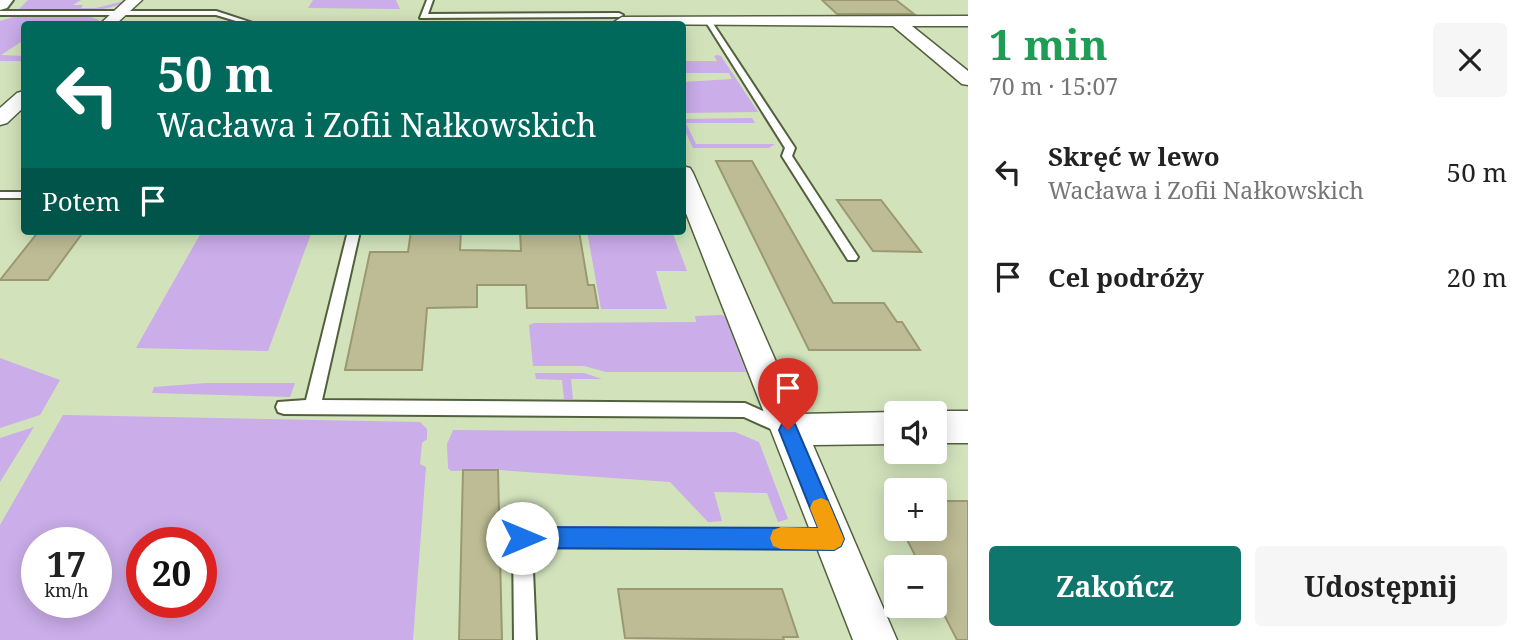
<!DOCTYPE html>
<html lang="pl">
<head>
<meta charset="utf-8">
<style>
	body { margin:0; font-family:"Noto Serif",serif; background:#f6f6f6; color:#222; height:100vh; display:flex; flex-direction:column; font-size:26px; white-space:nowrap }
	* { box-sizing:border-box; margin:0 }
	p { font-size:23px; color:#767676 }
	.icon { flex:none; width:38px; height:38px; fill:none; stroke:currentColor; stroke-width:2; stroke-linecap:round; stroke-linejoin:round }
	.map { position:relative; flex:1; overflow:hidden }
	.side { display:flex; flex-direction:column; background:#fff; width:560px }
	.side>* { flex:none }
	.guide { position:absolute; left:21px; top:21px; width:665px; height:214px; border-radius:7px; box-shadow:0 4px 18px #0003; background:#00695c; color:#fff; overflow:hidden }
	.fabs { position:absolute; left:884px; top:401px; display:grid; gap:14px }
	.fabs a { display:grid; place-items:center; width:63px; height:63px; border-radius:7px; background:#fff; box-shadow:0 4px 18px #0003; font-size:35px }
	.speed { position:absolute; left:21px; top:527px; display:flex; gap:14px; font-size:35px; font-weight:700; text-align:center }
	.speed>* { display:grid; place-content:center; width:91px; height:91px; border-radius:50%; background:#fff; box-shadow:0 4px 18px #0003; line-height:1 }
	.speed small { font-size:18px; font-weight:400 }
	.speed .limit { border:10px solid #d22; background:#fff; color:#111 }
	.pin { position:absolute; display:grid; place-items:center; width:60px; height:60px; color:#fff; margin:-72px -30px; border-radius:50% 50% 50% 0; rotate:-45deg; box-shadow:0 0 7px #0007 }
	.pin .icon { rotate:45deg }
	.me { position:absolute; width:77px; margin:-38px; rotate:90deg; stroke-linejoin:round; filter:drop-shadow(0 0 5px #0008) }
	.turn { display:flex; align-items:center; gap:24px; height:147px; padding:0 21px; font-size:32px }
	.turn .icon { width:91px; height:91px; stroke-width:2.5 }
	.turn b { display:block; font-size:49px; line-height:60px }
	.then { display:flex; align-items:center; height:66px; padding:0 21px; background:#0003; gap:14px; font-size:26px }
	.round { display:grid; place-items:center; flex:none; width:74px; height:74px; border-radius:7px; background:#f6f6f6 }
	.summary { display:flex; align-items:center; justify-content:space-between; height:119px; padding:0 21px }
	h1 { font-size:42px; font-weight:700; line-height:52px; color:#1e9e55 }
	.button { display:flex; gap:14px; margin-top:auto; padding:14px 21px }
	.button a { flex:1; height:80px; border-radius:7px; background:#0f766e; color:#fff; font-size:28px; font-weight:700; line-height:80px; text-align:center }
	.button a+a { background:#f6f6f6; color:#222 }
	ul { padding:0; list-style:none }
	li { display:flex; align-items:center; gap:21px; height:105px; padding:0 21px }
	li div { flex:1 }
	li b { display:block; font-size:26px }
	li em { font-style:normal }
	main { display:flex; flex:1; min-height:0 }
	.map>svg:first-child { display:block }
	.green { fill:#caade9; fill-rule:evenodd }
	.building { fill:#bdbc94; stroke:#9a9972; stroke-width:2 }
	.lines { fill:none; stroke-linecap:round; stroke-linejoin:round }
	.lane-casing { stroke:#52603e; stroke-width:4 }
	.street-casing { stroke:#52603e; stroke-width:3 }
	.secondary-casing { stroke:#52603e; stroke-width:4 }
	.lane { fill:#fff; fill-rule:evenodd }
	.street { fill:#fff; fill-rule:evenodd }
	.secondary { fill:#fff; fill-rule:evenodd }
	.route { fill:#1a73e8; stroke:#114b97; stroke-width:2 }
	.slow { fill:#f59e0b }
</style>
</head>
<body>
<main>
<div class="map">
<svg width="968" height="640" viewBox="0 0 968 640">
	<rect width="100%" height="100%" fill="#d2e3bc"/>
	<g class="green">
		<path d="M28,0H81L73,5H83L81,8H96L128,0C102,17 49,10 18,10Z"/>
		<path d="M313,0H396L400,9L308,8Z"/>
		<path d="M13,17H91L99,20L95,24H24V40L1,55L24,56V61H0V21Z"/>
		<path d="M717,55L721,56L758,112L683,113V82L732,79L729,73H683V61H717L714,56Z"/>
		<path d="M752,118L755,123H686L696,144H775L769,148H693L683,127V119Z"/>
		<path d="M202,231H312L268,351L136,348Z"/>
		<path d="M587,231H672L687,271H656L667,309H601Z"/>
		<path d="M722,315L725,317L746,372H606L584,366H533L529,325L534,323L696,322L695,316Z"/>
		<path d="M0,358L60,380L40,415L0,428Z"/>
		<path d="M535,373H584L602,379H571L573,399H564L562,380L536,379Z"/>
		<path d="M206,383H295L290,397L152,393L154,387Z"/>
		<path d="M63,415L420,422L427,429V439L422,443L420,464L426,467L413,640H0V525ZM37,542H96V602H37ZM142,542H201V602H142Z"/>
		<path d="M34,427L0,482V438Z"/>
		<path d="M453,430L735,432L759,442L788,519L778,522L767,493L714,492L722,521L708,522L670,482L498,470L451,471L448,468L447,444Z"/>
	</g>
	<g class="building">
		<path d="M822,0H896L914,14H837Z"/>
		<path d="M716,161H752L833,303H884L897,322H902L920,350H809Z"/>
		<path d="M837,200H881L921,252L873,251Z"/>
		<path d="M39,231H84L48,280H0Z"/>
		<path d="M411,231H461L460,250L521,251L520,231H579L588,285H594L598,308H527L526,285H477V307L427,308L422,370H345L370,252H408Z"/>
		<path d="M463,470H498L502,640H459Z"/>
		<path d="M934,501H968V640H957L934,595V567H921L901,528H934Z"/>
		<path d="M618,589H782L798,637H783L784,640L625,638Z"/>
	</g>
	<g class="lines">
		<defs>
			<g id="lane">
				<path d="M427,0H433L428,14L619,13L623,15L619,17L420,18Z"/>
				<path d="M0,11H216L256,24H246L216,15H0Z"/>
				<path d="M704,19H710L795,148L792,156L856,254L858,257L856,260H848L782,156L785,148Z"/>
				<rect x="0" y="192" width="24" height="6"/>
				<path d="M348,231H360L322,400L745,403L788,422L790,427L788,432L782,434L744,417L284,414L278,412L276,407L278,402L306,400Z"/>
				<path d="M522,529L832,530L839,532L841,539L839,546L832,548L532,547L536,640H514L513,538L515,531Z"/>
			</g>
			<g id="street">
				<path d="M126,0H142L116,24H100Z"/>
				<path d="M968,16V26H912L968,71V85L962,84L893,26L616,24L614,22L622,17Z"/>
				<path d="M24,91V107L7,123L0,125V108L17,93Z"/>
				<path d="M682,166L690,168L693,173L799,414L896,412L898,413L896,444L813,445L897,640H853L682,203Z"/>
				<path d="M934,411H968V443H934V413H930Z"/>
			</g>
			<path id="secondary" d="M0,0H13L7,8L0,10Z"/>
		</defs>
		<use href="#lane" class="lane-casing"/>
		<use href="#street" class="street-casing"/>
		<use href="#secondary" class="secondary-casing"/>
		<use href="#lane" class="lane"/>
		<use href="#street" class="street"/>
		<use href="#secondary" class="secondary"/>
	</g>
	<path class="route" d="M788,421L795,424L841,531L844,539L841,546L834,550L522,548L514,545L511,538L514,530L522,527L818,528L779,430L782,424Z"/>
	<path class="slow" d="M821,498L828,501L844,539L841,546L834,550L781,549L773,546L770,538L773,530L781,527L818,528L810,508L813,501Z"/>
</svg>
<div class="fabs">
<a><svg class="icon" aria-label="sound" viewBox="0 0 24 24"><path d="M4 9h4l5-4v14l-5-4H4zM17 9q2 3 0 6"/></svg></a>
<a>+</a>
<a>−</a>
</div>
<div class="speed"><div>17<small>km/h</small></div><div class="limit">20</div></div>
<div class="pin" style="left:788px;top:430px;background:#d93025"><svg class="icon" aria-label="arrive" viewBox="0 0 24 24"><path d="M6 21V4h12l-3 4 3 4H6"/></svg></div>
<svg class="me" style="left:522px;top:538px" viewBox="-20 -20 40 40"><circle r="19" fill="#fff"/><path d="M0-13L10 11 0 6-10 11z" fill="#1a73e8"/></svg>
<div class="guide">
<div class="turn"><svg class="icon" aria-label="left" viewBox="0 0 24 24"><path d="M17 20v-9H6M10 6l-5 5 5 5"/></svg><div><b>50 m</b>Wacława i Zofii Nałkowskich</div></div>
<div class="then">Potem<svg class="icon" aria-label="arrive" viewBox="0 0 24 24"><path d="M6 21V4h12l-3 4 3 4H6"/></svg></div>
</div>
</div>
<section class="side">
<div class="summary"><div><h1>1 min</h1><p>70 m · 15:07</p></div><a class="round"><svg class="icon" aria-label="close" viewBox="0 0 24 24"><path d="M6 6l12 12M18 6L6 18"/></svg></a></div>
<ul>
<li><svg class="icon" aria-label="left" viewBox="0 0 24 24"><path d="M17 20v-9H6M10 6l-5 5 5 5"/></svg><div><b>Skręć w lewo</b><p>Wacława i Zofii Nałkowskich</p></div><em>50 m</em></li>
<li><svg class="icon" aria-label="arrive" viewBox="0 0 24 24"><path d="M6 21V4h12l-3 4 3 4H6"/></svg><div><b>Cel podróży</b></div><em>20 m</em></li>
</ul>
<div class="button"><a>Zakończ</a><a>Udostępnij</a></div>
</section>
</main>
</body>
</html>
